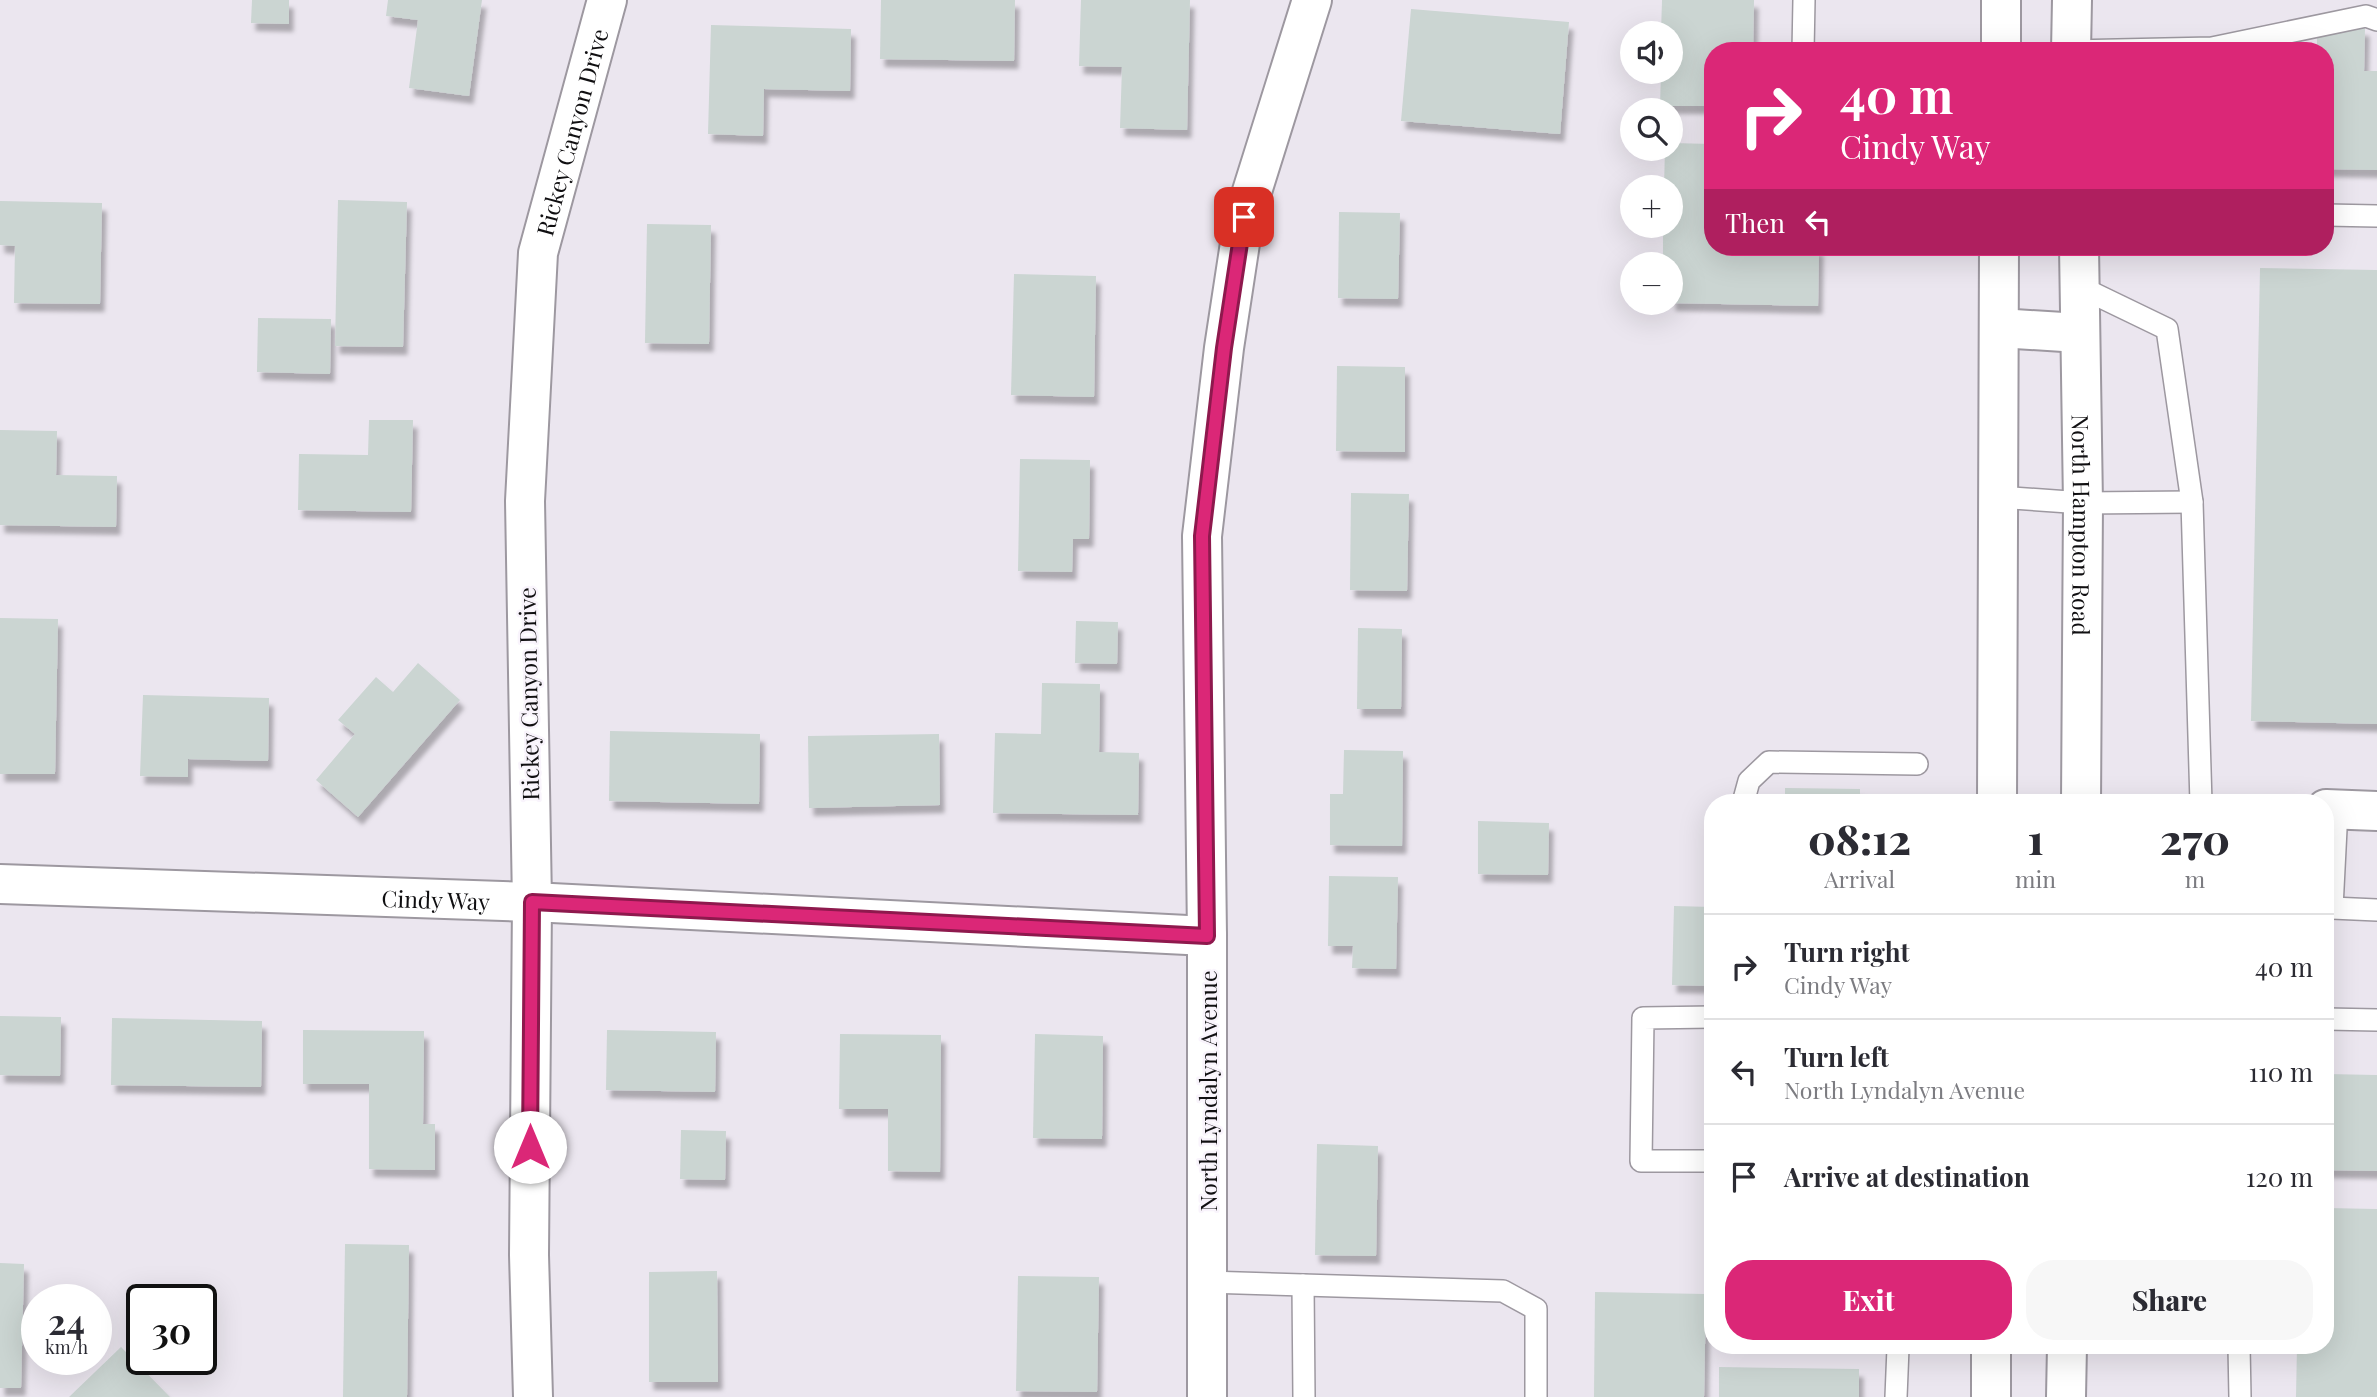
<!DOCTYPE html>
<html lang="en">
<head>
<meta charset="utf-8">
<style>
	body { margin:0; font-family:"Playfair Display",serif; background:#f7f7f7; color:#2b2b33; height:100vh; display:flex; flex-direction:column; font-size:26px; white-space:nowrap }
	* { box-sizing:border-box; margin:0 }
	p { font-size:23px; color:#7c7c81 }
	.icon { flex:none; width:38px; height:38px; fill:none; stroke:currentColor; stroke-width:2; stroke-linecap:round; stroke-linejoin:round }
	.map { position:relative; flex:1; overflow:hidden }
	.drawer { position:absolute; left:1704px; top:794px; width:630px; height:560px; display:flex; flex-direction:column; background:#fff; border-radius:28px; box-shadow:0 7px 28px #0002 }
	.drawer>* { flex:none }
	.banner { position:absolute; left:1704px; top:42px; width:630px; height:214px; border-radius:28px; box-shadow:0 7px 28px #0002; background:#db2777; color:#fff; overflow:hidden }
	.buttons { position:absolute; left:1620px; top:21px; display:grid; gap:14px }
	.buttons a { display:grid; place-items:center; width:63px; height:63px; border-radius:50%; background:#fff; box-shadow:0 7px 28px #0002; font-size:35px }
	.speed { position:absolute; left:21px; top:1284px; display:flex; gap:14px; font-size:35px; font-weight:700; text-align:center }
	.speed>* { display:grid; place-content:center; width:91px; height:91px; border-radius:50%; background:#fff; box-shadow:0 7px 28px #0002; line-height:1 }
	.speed small { font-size:18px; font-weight:400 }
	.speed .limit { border:4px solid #111; border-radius:10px; background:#fff; color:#111 }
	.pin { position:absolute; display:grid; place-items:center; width:60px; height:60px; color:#fff; margin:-30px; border-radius:14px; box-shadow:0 4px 10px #0006 }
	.me { position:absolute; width:77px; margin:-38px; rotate:0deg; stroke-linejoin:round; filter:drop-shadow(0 0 5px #0008) }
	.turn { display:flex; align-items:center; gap:24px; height:147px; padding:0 21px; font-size:32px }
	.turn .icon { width:91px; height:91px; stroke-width:2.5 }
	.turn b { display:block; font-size:49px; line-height:60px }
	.then { display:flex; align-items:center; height:66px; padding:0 21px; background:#0003; gap:14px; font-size:26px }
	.eta { display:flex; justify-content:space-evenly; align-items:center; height:119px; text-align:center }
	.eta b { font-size:42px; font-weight:800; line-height:49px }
	.cta { display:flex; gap:14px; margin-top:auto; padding:14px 21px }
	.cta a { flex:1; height:80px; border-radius:28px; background:#db2777; color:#fff; font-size:28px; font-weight:800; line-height:80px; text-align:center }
	.cta a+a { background:#f7f7f7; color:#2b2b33 }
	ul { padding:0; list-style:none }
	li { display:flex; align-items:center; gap:21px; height:105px; padding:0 21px; border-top:2px solid #e1e1e2 }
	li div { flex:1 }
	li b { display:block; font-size:26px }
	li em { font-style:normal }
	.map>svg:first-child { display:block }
	.building { fill:#cbd5d2; filter:url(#shadow) }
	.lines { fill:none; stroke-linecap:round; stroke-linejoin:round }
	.service-casing { stroke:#9d98a0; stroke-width:24 }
	.minor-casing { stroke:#9d98a0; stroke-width:42 }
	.secondary-casing { stroke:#9d98a0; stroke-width:42 }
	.service { stroke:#fff; stroke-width:21 }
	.minor { stroke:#fff; stroke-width:38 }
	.secondary { stroke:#fff; stroke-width:38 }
	.route-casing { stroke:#8e194d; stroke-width:18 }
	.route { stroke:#db2777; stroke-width:12 }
	.labels { text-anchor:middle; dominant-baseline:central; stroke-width:5; stroke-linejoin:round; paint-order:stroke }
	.street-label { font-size:23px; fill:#100f11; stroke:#f9f4fc }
</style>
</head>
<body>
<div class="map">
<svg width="2377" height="1397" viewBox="0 0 2377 1397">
	<defs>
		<filter id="shadow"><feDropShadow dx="4.5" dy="8" stdDeviation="2" flood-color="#0004"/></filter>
	</defs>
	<rect width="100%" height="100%" fill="#ebe6ef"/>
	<g class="building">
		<path d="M252,0H289V24L251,23Z"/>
		<path d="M388,0H482L469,96L409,88L418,20L386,16Z"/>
		<path d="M881,0H1015L1014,61L880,59Z"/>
		<path d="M1081,0H1190L1187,130L1120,128L1122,67L1079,66Z"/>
		<path d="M1662,0H1754L1753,51H1713V106H1660L1661,72H1671V33H1661Z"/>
		<path d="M1411,9L1569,22L1560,134L1401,121Z"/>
		<path d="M711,25L851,29L850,91L764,89L763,136L708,134Z"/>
		<path d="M2317,28H2365L2364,71H2377V170L2326,169V51H2317Z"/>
		<path d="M1671,143L1713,144V247H1819L1818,306L1671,303V264H1663V226H1671V187H1664L1665,149H1671Z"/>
		<path d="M338,200L407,202L403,347L335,346Z"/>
		<path d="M0,201L102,203L100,304L14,303L15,246L0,245Z"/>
		<path d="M1339,212L1400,213L1398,299L1338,298Z"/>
		<path d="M647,224L711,225L709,344L645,343Z"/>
		<path d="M2260,268L2377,270V724L2251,721Z"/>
		<path d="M1014,274L1096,276L1094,397L1011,395Z"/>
		<path d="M258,318L331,319L330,374L257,372Z"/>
		<path d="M1337,366L1405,367V452L1336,451Z"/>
		<path d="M369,420H413L411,512L298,510L299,454L368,455Z"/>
		<path d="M0,430L57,431L56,475L117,476L116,527L0,525Z"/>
		<path d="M1020,459L1090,460L1089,539H1073L1072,572L1018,571Z"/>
		<path d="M1351,493L1409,494L1407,591L1350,590Z"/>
		<path d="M0,618L58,619L55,774H0Z"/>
		<path d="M1076,621L1118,622L1117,664L1075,663Z"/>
		<path d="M1358,628L1402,629L1401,709H1357Z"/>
		<path d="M418,663L460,700L358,817L316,780L355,734L338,720L376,677L393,692Z"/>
		<path d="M1042,683L1100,684L1099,752L1139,753L1138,815L993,813L995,733L1041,734Z"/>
		<path d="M143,695L269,698L268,761L188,759V777L140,776Z"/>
		<path d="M610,731L760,734L759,804L609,801Z"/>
		<path d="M939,734L940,805L809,808L808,736Z"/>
		<path d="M1344,750L1403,751L1402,846L1330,845V794H1343Z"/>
		<path d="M1785,788L1860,789V803H1785Z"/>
		<path d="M1478,821L1549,823L1548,875L1478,874Z"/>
		<path d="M1329,876L1398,877L1396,969L1352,968L1353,946H1328Z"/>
		<path d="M1674,906L1713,907V986L1672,985Z"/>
		<path d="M0,1016L61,1017L60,1076L0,1075Z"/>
		<path d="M112,1018L262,1021L261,1087L111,1085Z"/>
		<path d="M303,1030L424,1031L423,1124H435V1170L369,1169V1084H303Z"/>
		<path d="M607,1030L716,1032L715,1092L606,1090Z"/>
		<path d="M840,1034L941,1035L940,1172L888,1171V1109H839Z"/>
		<path d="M1035,1034L1103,1036L1102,1139L1033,1138Z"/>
		<path d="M2326,1074L2377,1075V1171L2326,1170Z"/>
		<path d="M681,1130L726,1131L725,1180L680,1179Z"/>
		<path d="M1317,1144L1378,1146L1376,1256L1315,1255Z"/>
		<path d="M2326,1208L2377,1209V1397H2296L2297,1346H2326Z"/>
		<path d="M345,1244L409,1245L407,1397H343Z"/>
		<path d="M0,1263L24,1264L21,1388H0Z"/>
		<path d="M717,1271L718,1382H649V1272Z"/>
		<path d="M1018,1276L1099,1277L1097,1392L1016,1391Z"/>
		<path d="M1595,1292L1706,1294L1704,1397H1594Z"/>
		<path d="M121,1347L170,1397H69Z"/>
		<path d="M1719,1367L1859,1369V1397H1719Z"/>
	</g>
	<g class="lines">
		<defs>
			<g id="service">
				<path d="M1803,51L1804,0"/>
				<path d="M2070,51L2212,48L2366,16L2377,20"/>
				<path d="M2326,215L2377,216"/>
				<path d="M2078,286L2167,329L2192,502L2201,803"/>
				<path d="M1998,497L2083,503L2192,502"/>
				<path d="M1743,803L1749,781L1769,762L1917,764"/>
				<path d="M2326,908H2332L2337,809"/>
				<path d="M2332,908L2377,910"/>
				<path d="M1713,1017L1643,1018L1641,1161H1713"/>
				<path d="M2326,1019L2377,1020"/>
				<path d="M1207,1282L1503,1291L1536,1309V1397"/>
				<path d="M1303,1285L1304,1397"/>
				<path d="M2239,1346L2240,1397"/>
				<path d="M1896,1397L1898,1348L1900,1346"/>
			</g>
			<g id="minor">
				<path d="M2326,809L2377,811"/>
				<path id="s1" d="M0,884L532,902L1207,936"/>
				<path id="s2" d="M533,1397L529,1255L532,902L525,501L538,253L607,0"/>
				<path d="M1207,1397V936L1202,536L1224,348L1244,217L1312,0"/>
			</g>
			<g id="secondary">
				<path d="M2001,51V0"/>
				<path d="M2071,51L2072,0"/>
				<path id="s3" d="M2079,247L2083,503L2081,803"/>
				<path d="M1999,328L2079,333"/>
				<path d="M1997,803L1999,247"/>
				<path d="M1991,1397V1346"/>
				<path d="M2066,1397L2067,1346"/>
			</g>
		</defs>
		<use href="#service" class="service-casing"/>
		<use href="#minor" class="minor-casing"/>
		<use href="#secondary" class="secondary-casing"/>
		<use href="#service" class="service"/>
		<use href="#minor" class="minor"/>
		<use href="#secondary" class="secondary"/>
	</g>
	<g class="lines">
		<defs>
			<path id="route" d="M530,1147L532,902L1207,936L1202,536L1224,348L1244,217"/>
		</defs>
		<use href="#route" class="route-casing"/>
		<use href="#route" class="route"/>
	</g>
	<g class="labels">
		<g class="street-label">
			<text stroke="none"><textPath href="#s2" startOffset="1270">Rickey Canyon Drive</textPath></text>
			<text stroke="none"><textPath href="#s3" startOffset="278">North Hampton Road</textPath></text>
			<text transform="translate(528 694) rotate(-91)">Rickey Canyon Drive</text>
			<text stroke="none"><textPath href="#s1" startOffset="436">Cindy Way</textPath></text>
			<text transform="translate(1207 1091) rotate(-90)">North Lyndalyn Avenue</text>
		</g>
	</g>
</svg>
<div class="buttons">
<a><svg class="icon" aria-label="sound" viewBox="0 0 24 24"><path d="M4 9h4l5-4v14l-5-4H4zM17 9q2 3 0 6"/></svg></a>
<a><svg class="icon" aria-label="search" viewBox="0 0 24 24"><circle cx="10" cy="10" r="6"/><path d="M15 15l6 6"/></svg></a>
<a>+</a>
<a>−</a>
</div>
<div class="speed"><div>24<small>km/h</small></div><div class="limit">30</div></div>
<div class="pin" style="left:1244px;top:217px;background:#d93025"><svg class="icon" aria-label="arrive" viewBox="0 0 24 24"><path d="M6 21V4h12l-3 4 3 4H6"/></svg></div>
<svg class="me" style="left:530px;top:1147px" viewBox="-20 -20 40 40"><circle r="19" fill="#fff"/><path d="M0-13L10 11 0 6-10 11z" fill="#db2777"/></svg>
<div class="banner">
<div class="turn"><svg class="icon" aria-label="right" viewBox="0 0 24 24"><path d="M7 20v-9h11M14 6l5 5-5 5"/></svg><div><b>40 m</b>Cindy Way</div></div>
<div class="then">Then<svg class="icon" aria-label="left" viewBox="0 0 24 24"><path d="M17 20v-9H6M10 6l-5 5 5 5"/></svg></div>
</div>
<section class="drawer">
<div class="eta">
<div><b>08:12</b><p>Arrival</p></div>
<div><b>1</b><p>min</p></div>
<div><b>270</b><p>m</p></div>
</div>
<ul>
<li><svg class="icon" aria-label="right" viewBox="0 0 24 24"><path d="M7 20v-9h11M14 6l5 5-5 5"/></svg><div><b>Turn right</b><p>Cindy Way</p></div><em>40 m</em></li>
<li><svg class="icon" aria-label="left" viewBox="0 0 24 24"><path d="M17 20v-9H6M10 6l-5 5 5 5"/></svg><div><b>Turn left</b><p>North Lyndalyn Avenue</p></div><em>110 m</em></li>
<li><svg class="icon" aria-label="arrive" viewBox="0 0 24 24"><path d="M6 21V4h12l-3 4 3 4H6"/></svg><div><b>Arrive at destination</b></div><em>120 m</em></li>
</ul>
<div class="cta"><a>Exit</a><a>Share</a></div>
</section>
</div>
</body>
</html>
